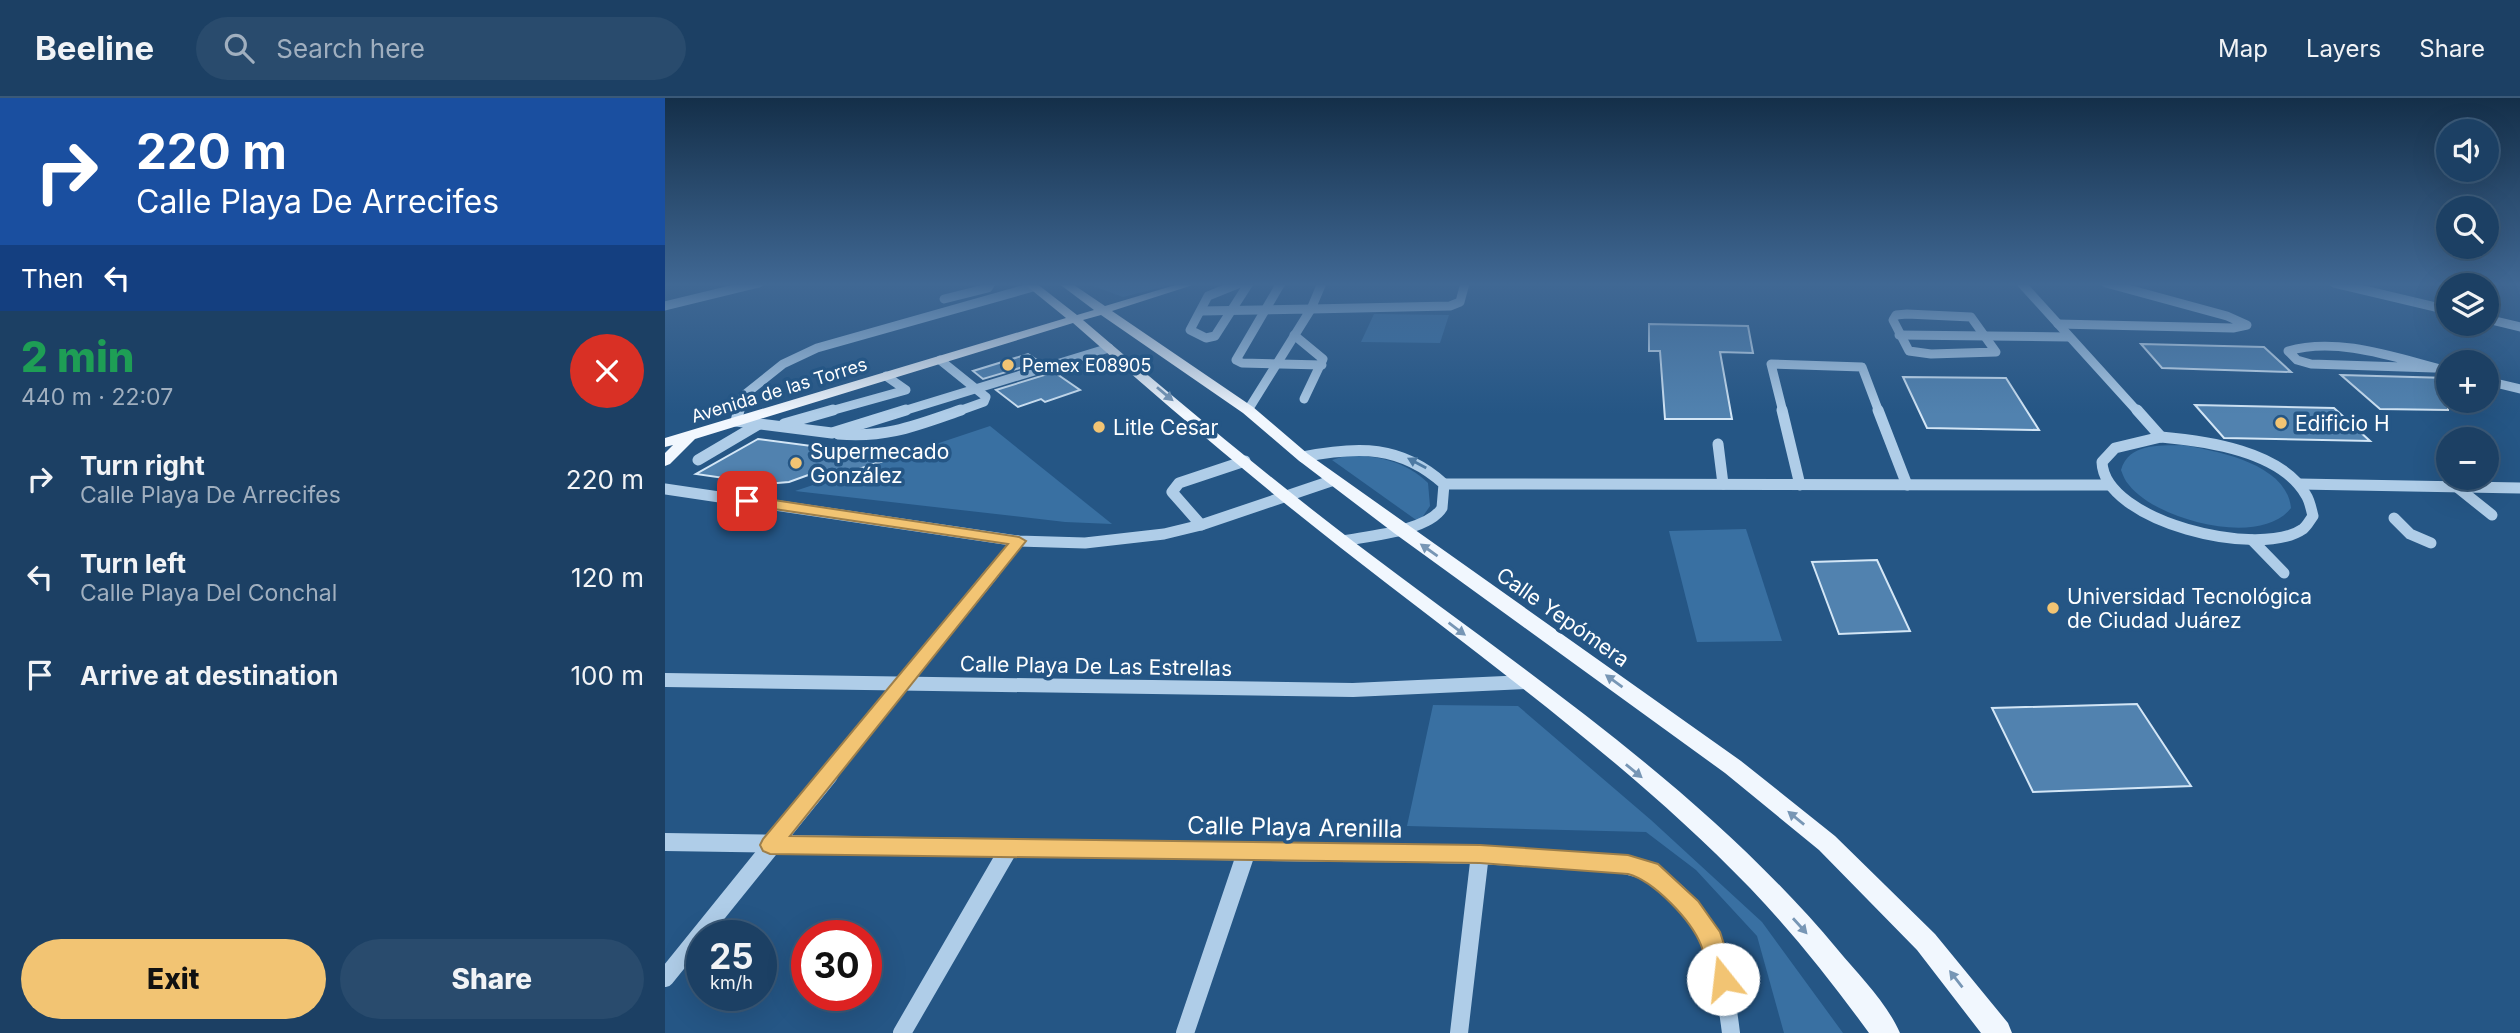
<!DOCTYPE html>
<html lang="en">
<head>
<meta charset="utf-8">
<style>
	body { margin:0; font-family:Inter,sans-serif; background:#294b6d; color:#f1f3f6; height:100vh; display:flex; flex-direction:column; font-size:26px; white-space:nowrap }
	* { box-sizing:border-box; margin:0 }
	p { font-size:23px; color:#a0afbf }
	.icon { flex:none; width:38px; height:38px; fill:none; stroke:currentColor; stroke-width:2; stroke-linecap:round; stroke-linejoin:round }
	.map { position:relative; flex:1; overflow:hidden }
	.side { display:flex; flex-direction:column; background:#1c4064; width:665px }
	.side>* { flex:none }
	.guide { background:#1a4fa0; color:#fff; overflow:hidden }
	.controls { position:absolute; left:1771px; top:21px; display:grid; gap:14px }
	.controls a { display:grid; place-items:center; width:63px; height:63px; border-radius:50%; background:#1c4064; box-shadow:0 7px 28px #0002,0 0 0 2px #3a5978; font-size:35px }
	.speed { position:absolute; left:21px; top:822px; display:flex; gap:14px; font-size:35px; font-weight:700; text-align:center }
	.speed>* { display:grid; place-content:center; width:91px; height:91px; border-radius:50%; background:#1c4064; box-shadow:0 7px 28px #0002,0 0 0 2px #3a5978; line-height:1 }
	.speed small { font-size:18px; font-weight:400 }
	.speed .limit { border:10px solid #d22; background:#fff; color:#111 }
	.pin { position:absolute; display:grid; place-items:center; width:60px; height:60px; color:#fff; margin:-30px; border-radius:14px; box-shadow:0 4px 10px #0006 }
	.me { position:absolute; width:77px; margin:-38px; rotate:344deg; stroke-linejoin:round; filter:drop-shadow(0 0 5px #0008) }
	.turn { display:flex; align-items:center; gap:24px; height:147px; padding:0 21px; font-size:32px }
	.turn .icon { width:91px; height:91px; stroke-width:2.5 }
	.turn b { display:block; font-size:49px; line-height:60px }
	.then { display:flex; align-items:center; height:66px; padding:0 21px; background:#0003; gap:14px; font-size:26px }
	.round { display:grid; place-items:center; flex:none; width:74px; height:74px; border-radius:37px; background:#294b6d }
	.summary { display:flex; align-items:center; justify-content:space-between; height:119px; padding:0 21px }
	h1 { font-size:42px; font-weight:800; line-height:52px; color:#1e9e55 }
	.cta { display:flex; gap:14px; margin-top:auto; padding:14px 21px }
	.cta a { flex:1; height:80px; border-radius:42px; background:#f2c473; color:#111; font-size:28px; font-weight:800; line-height:80px; text-align:center }
	.cta a+a { background:#294b6d; color:#f1f3f6 }
	ul { padding:0; list-style:none }
	li { display:flex; align-items:center; gap:21px; height:98px; padding:0 21px }
	li div { flex:1 }
	li b { display:block; font-size:26px }
	li em { font-style:normal }
	header { display:flex; align-items:center; gap:42px; box-sizing:border-box; height:98px; padding:0 35px; background:#1c4064; border-bottom:2px solid #3a5978 }
	header strong { font-size:33px }
	nav { display:flex; gap:38px; margin-inline-start:auto; font-size:24px }
	.search { width:490px; height:63px; background:#294b6d; display:flex; align-items:center; gap:18px; box-sizing:border-box; padding:0 24px; border-radius:38px; color:#a0afbf; font-size:26px }
	main { display:flex; flex:1; min-height:0 }
	.map>svg:first-child { display:block }
	.green { fill:#3970a2 }
	.building { fill:#5182af; stroke:#d3e6f6; stroke-width:2 }
	.lines { fill:none; stroke-linecap:round; stroke-linejoin:round }
	.minor-far3 { stroke:#afcde8; stroke-width:9 }
	.minor-far2 { stroke:#afcde8; stroke-width:11 }
	.minor-far1 { stroke:#afcde8; stroke-width:14 }
	.minor { stroke:#afcde8; stroke-width:18 }
	.major { fill:#f1f7fe; fill-rule:evenodd }
	.oneway { fill:#7796b5 }
	.oneway2 { fill:#4e7aa3 }
	.route { fill:#f2c473; stroke:#9d7f4b; stroke-width:2 }
	.poi-dot { fill:#f2c473; stroke:#255685; stroke-width:2.5 }
	.labels { text-anchor:middle; dominant-baseline:central; stroke-width:7; stroke-linejoin:round; paint-order:stroke }
	.far-poi-label { font-size:18px; fill:#fff; stroke:#255685; text-anchor:start }
	.far-street-label { font-size:18px; fill:#fff; stroke:#255685 }
	.poi-label { font-size:21px; fill:#fff; stroke:#255685; text-anchor:start }
	.street-label { font-size:21px; fill:#fff; stroke:#255685 }
	.near-street-label { font-size:24px; fill:#fff; stroke:#255685 }
</style>
</head>
<body>
<header>
<strong>Beeline</strong>
<div class="search"><svg class="icon" aria-label="search" viewBox="0 0 24 24"><circle cx="10" cy="10" r="6"/><path d="M15 15l6 6"/></svg>Search here</div>
<nav><a>Map</a><a>Layers</a><a>Share</a></nav>
</header>
<main>
<section class="side">
<div class="guide">
<div class="turn"><svg class="icon" aria-label="right" viewBox="0 0 24 24"><path d="M7 20v-9h11M14 6l5 5-5 5"/></svg><div><b>220 m</b>Calle Playa De Arrecifes</div></div>
<div class="then">Then<svg class="icon" aria-label="left" viewBox="0 0 24 24"><path d="M17 20v-9H6M10 6l-5 5 5 5"/></svg></div>
</div>
<div class="summary"><div><h1>2 min</h1><p>440 m · 22:07</p></div><a class="round" style="background:#d93025;color:#fff"><svg class="icon" aria-label="close" viewBox="0 0 24 24"><path d="M6 6l12 12M18 6L6 18"/></svg></a></div>
<ul>
<li><svg class="icon" aria-label="right" viewBox="0 0 24 24"><path d="M7 20v-9h11M14 6l5 5-5 5"/></svg><div><b>Turn right</b><p>Calle Playa De Arrecifes</p></div><em>220 m</em></li>
<li><svg class="icon" aria-label="left" viewBox="0 0 24 24"><path d="M17 20v-9H6M10 6l-5 5 5 5"/></svg><div><b>Turn left</b><p>Calle Playa Del Conchal</p></div><em>120 m</em></li>
<li><svg class="icon" aria-label="arrive" viewBox="0 0 24 24"><path d="M6 21V4h12l-3 4 3 4H6"/></svg><div><b>Arrive at destination</b></div><em>100 m</em></li>
</ul>
<div class="cta"><a>Exit</a><a>Share</a></div>
</section>
<div class="map">
<svg width="1855" height="935" viewBox="0 0 1855 935">
	<rect width="100%" height="100%" fill="#255685"/>
	<g class="green">
		<path d="M431,185H513L458,199L428,188Z"/>
		<path d="M709,216L784,217L775,245L696,244Z"/>
		<path d="M325,328L447,426L400,424L130,393Z"/>
		<path d="M1517,347C1553,353 1622,366 1626,410C1596,450 1491,422 1464,387C1460,383 1458,377 1456,372C1464,345 1493,348 1517,347Z"/>
		<path d="M683,357C714,358 740,363 763,385L765,408L754,424L667,362Z"/>
		<path d="M1081,431L1117,543L1032,544L1004,433Z"/>
		<path d="M768,607L853,608L986,722L1097,824L1178,935H1119L1092,838L1031,772L981,734L742,728Z"/>
	</g>
	<g class="building">
		<path d="M984,226L1083,228L1088,255L1055,254L1067,321H1000L995,253H984Z"/>
		<path d="M1476,246L1599,249L1626,274L1497,270Z"/>
		<path d="M363,256L375,264L318,281L308,273Z"/>
		<path d="M389,274L415,292L380,304L376,301L353,309L331,292Z"/>
		<path d="M1676,277L1783,280V312L1715,311Z"/>
		<path d="M1238,279L1341,280L1374,332L1262,330Z"/>
		<path d="M1530,307L1669,310L1705,343L1559,340Z"/>
		<path d="M93,341L192,354L198,350L239,356L152,385L146,376L124,384L101,386L31,376Z"/>
		<path d="M1212,462L1245,533L1174,536L1147,464Z"/>
		<path d="M1472,606L1526,688L1368,694L1327,610Z"/>
	</g>
	<g class="lines">
		<g class="minor-far3">
			<path d="M575,185L543,198L525,232L541,240L550,238L584,185"/>
			<path d="M616,185L571,262L577,265L657,267"/>
			<path d="M657,185L646,211L785,208L795,204L800,185"/>
			<path d="M1356,185L1473,314"/>
			<path d="M1669,185L1783,212"/>
			<path d="M279,201L323,190L326,185"/>
			<path d="M0,208L94,185"/>
			<path d="M536,213L646,211L583,312"/>
			<path d="M1242,216L1306,219L1331,254L1266,256L1244,253L1228,222L1231,217Z"/>
			<path d="M1822,221L1855,229"/>
			<path d="M1393,226L1568,230L1582,227L1562,218L1441,185"/>
			<path d="M629,237L658,261L639,301"/>
			<path d="M1234,237L1404,239"/>
			<path d="M275,262L321,299L319,304L291,314"/>
			<path d="M1769,270L1646,266L1632,262L1623,253C1674,238 1734,261 1783,273"/>
			<path d="M1822,283L1855,291"/>
			<path d="M74,314L78,298L118,266L152,250L368,189"/>
			<path d="M162,314L241,292L221,278"/>
			<path d="M235,314L444,250"/>
			<path d="M1118,314L1106,266L1197,269L1214,314"/>
		</g>
		<g class="minor-far2">
			<path d="M74,312L71,323L167,335L241,312"/>
			<path d="M1117,312L1135,387"/>
			<path d="M1213,312L1242,387"/>
			<path d="M1472,312L1496,339"/>
			<path d="M119,326L168,312"/>
			<path d="M173,336C222,340 250,328 296,312"/>
			<path d="M1496,339C1541,343 1616,353 1641,397C1645,403 1646,411 1648,418C1645,422 1642,428 1638,431C1595,461 1439,424 1437,364L1450,350Z"/>
			<path d="M1053,346L1058,386"/>
			<path d="M638,359C693,348 736,347 779,386L777,410C763,433 703,438 678,443"/>
			<path d="M33,362L94,326"/>
			<path d="M779,386L1444,387"/>
			<path d="M1634,386L1855,390"/>
			<path d="M1792,389L1827,417"/>
			<path d="M0,391L353,443L420,445L499,436L536,427L669,382"/>
			<path d="M1729,420L1745,436L1766,445"/>
			<path d="M536,427L507,394L514,385L580,363"/>
			<path d="M1587,442L1619,475"/>
			<path d="M327,475L353,443"/>
		</g>
		<g class="minor-far1">
			<path d="M0,582L688,592L862,584"/>
			<path d="M162,679L328,474"/>
		</g>
		<g class="minor">
			<path d="M0,744C224,749 448,753 672,755C747,755 821,756 896,762C926,764 961,762 988,777C1044,808 1059,877 1066,935"/>
			<path d="M0,880L164,677"/>
			<path d="M237,935L343,752"/>
			<path d="M520,935L582,752"/>
			<path d="M794,935L815,756"/>
		</g>
		<path class="major" d="M358,185H371L412,217L429,212L393,185H406L440,208L517,185H534L447,213L588,309L643,356L1076,663L1170,738L1270,836L1343,925L1347,935H1316L1252,852L1154,752L1060,675L729,435L633,362L578,315L436,217L418,222C507,298 596,373 689,444C856,571 1038,690 1173,852C1194,877 1222,905 1235,935H1204C1167,884 1128,835 1085,790C961,662 815,559 676,450C584,378 495,302 408,225L30,341L5,366L0,368V355L8,347L0,349V340L401,220Z"/>
	</g>
	<defs><path id="oneway-solid" d="M-6-.8H1V-3.2L6.5 0L1 3.2V.8H-6Z" transform="scale(1.75)"/></defs>
	<g class="oneway">
		<use href="#oneway-solid" transform="translate(500 296) rotate(40)"/>
		<use href="#oneway-solid" transform="translate(764 452) rotate(-145)"/>
		<use href="#oneway-solid" transform="translate(792 531) rotate(37)"/>
		<use href="#oneway-solid" transform="translate(949 583) rotate(-144)"/>
		<use href="#oneway-solid" transform="translate(969 673) rotate(39)"/>
		<use href="#oneway-solid" transform="translate(1131 720) rotate(-141)"/>
		<use href="#oneway-solid" transform="translate(1135 828) rotate(48)"/>
		<use href="#oneway-solid" transform="translate(1291 881) rotate(-128)"/>
	</g>
	<use class="oneway2" href="#oneway-solid" transform="translate(752 365) rotate(-152)"/>
	<linearGradient id="sky" x2="0" y2="1"><stop stop-color="#142f49"/><stop offset="0.59" stop-color="#406894"/><stop offset="1" stop-color="#406894" stop-opacity="0"/></linearGradient>
	<rect width="1855" height="316" fill="url(#sky)"/>
	<path class="route" d="M82,398L354,439L361,443L125,738L815,747L963,757L993,766L1033,803L1055,834L1070,881L1066,889L1058,892L1049,889C1043,875 1041,860 1036,847C1026,822 989,783 963,776L815,765L105,756L98,753L95,747L98,741L343,446L76,406L74,403Z"/>
	<g class="poi-dot">
		<circle cx="343" cy="267" r="7"/>
		<circle cx="1616" cy="325" r="7"/>
		<circle cx="434" cy="329" r="7"/>
		<circle cx="131" cy="365" r="7"/>
		<circle cx="1388" cy="510" r="7"/>
	</g>
	<g class="labels">
		<g class="far-poi-label">
			<text x="357" y="267">Pemex E08905</text>
		</g>
		<g class="far-street-label">
			<text transform="translate(114 292) rotate(-17)">Avenida de las Torres</text>
		</g>
		<g class="poi-label">
			<text x="1630" y="325">Edificio H</text>
			<text x="448" y="329">Litle Cesar</text>
			<text x="145" y="353">Supermecado<tspan x="145" dy="24">González</tspan></text>
			<text x="1402" y="498">Universidad Tecnológica<tspan x="1402" dy="24">de Ciudad Juárez</tspan></text>
		</g>
		<g class="street-label">
			<text transform="translate(898 519) rotate(35)">Calle Yepómera</text>
			<text transform="translate(431 568) rotate(1)">Calle Playa De Las Estrellas</text>
		</g>
		<g class="near-street-label">
			<text transform="translate(630 729) rotate(1)">Calle Playa Arenilla</text>
		</g>
	</g>
</svg>
<div class="controls">
<a><svg class="icon" aria-label="sound" viewBox="0 0 24 24"><path d="M4 9h4l5-4v14l-5-4H4zM17 9q2 3 0 6"/></svg></a>
<a><svg class="icon" aria-label="search" viewBox="0 0 24 24"><circle cx="10" cy="10" r="6"/><path d="M15 15l6 6"/></svg></a>
<a><svg class="icon" aria-label="layers" viewBox="0 0 24 24"><path d="M12 4l9 5-9 5-9-5zM3 14l9 5 9-5"/></svg></a>
<a>+</a>
<a>−</a>
</div>
<div class="speed"><div>25<small>km/h</small></div><div class="limit">30</div></div>
<div class="pin" style="left:82px;top:403px;background:#d93025"><svg class="icon" aria-label="arrive" viewBox="0 0 24 24"><path d="M6 21V4h12l-3 4 3 4H6"/></svg></div>
<svg class="me" style="left:1058px;top:881px" viewBox="-20 -20 40 40"><circle r="19" fill="#fff"/><path d="M0-13L10 11 0 6-10 11z" fill="#f2c473"/></svg>
</div>
</main>
</body>
</html>
